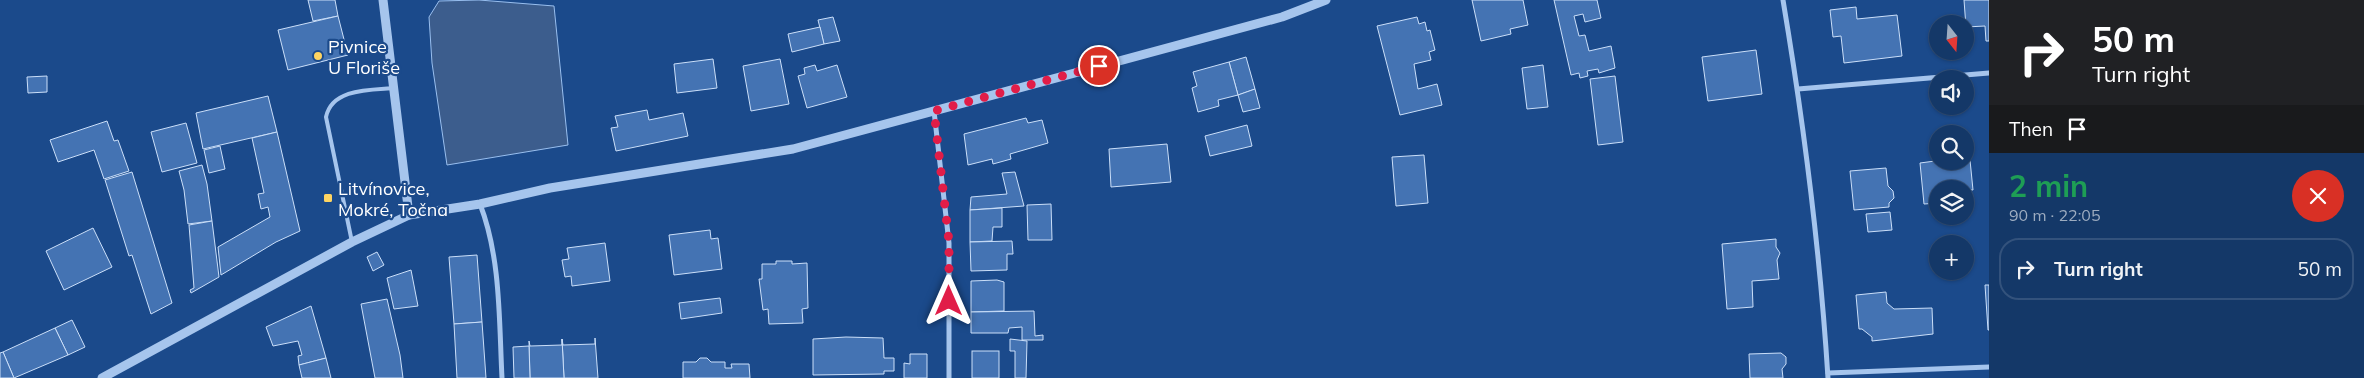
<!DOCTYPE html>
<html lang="en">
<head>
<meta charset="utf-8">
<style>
	body { margin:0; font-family:Mulish,sans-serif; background:#1d3f6e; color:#f1f3f6; height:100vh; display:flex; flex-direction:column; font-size:19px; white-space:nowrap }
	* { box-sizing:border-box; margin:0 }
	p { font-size:16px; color:#9dacc0 }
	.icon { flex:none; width:28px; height:28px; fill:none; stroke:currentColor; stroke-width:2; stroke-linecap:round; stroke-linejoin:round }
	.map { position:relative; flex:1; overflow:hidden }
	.sheet { display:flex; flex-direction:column; background:#143868; width:375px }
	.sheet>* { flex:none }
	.hud { background:#202124; color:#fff; overflow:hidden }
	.needle { width:32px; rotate:163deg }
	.buttons { position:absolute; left:1929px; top:15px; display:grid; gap:10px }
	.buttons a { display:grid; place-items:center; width:45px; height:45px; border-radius:50%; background:#143868; box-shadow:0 1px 4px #0004,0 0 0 1px #33527c; font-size:25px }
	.pin { position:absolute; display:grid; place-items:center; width:42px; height:42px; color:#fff; margin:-21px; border:2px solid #fff; border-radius:50%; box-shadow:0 1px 5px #0007 }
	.me { position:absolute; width:55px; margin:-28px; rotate:0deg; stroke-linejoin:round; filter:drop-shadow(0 0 4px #0008) }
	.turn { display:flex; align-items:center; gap:18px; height:105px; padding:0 20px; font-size:22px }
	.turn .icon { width:65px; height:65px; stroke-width:2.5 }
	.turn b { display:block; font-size:35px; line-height:42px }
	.then { display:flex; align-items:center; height:48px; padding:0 20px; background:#0003; gap:10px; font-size:19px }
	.round { display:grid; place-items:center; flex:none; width:52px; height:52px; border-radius:26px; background:#1d3f6e }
	.head { display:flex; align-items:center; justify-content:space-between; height:85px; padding:0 20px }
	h1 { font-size:30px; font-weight:700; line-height:38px; color:#1e9e55 }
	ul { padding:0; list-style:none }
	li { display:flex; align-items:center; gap:15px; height:62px; margin:0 10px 8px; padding:0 10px; border:2px solid #33527c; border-radius:20px }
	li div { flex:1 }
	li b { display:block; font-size:19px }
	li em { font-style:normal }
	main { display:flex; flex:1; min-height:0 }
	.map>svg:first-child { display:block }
	.water { fill:#3c5d8d; stroke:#99bfef }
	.building { fill:#4473b3; stroke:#cbdff9 }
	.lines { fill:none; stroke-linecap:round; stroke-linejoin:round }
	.service { stroke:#a6c5ed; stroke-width:4 }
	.minor { stroke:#a6c5ed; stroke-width:5 }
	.tertiary { stroke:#a6c5ed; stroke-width:9 }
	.route { stroke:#e11d48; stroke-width:9; stroke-dasharray:0 16.2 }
	.poi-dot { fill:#fed462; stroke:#1b4a8b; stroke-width:2 }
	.labels { text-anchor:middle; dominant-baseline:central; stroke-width:4.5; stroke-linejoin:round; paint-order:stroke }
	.poi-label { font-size:18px; fill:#fff; stroke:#1b4a8b; text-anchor:start }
</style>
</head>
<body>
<main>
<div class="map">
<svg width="1989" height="378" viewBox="0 0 1989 378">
	<rect width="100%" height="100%" fill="#1b4a8b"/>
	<path class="water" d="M479,0L554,6L568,145L447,165L432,63L429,17L439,1Z"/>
	<g class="building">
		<path d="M308,0H335L338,16L313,21Z"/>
		<path d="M1472,0H1523L1528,25L1510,29L1511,34L1481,41Z"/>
		<path d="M1554,0H1597L1601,18L1585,22L1583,14L1574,16L1579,36L1585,35L1589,51L1611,46L1615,68L1599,73L1598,69L1587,71L1588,76L1580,78L1579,73L1571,75Z"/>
		<path d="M1964,0H1989V41H1986L1985,26L1966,27Z"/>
		<path d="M1856,7L1857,19L1897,15L1902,56L1844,63L1841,36L1833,37L1830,10Z"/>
		<path d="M338,16L348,55L288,70L278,30Z"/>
		<path d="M833,17L840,41L824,44L818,20Z"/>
		<path d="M1417,17L1419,24L1425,22L1427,31L1430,30L1435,50L1429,52L1431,60L1414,64L1418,89L1437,84L1442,105L1400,115L1377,26Z"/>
		<path d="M820,27L824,44L792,52L788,34Z"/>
		<path d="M1756,50L1762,94L1708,101L1702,57Z"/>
		<path d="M1246,57L1255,89L1238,95L1229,62Z"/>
		<path d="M713,59L717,88L677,93L674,64Z"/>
		<path d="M780,59L789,104L751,111L743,66Z"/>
		<path d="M1229,62L1238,95L1218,100L1219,106L1198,112L1192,88L1197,86L1193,72Z"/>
		<path d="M815,65L817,71L837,65L847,97L807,108L798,76L805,74L804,68Z"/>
		<path d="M1543,65L1548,107L1527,109L1522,68Z"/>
		<path d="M47,76V92L28,93L27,77Z"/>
		<path d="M1615,76L1623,142L1598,145L1590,79Z"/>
		<path d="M1255,89L1260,108L1243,112L1238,95Z"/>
		<path d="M268,96L277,132L203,149L196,113Z"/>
		<path d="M647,110L649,120L683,113L688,136L616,151L611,128L618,127L615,116Z"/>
		<path d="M1026,118L1028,123L1042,120L1048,143L1010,154L1011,159L993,164L992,159L968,165L964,134Z"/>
		<path d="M107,121L114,141L118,140L129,171L104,179L94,150L58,162L50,140Z"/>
		<path d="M186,123L197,163L162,172L151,132Z"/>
		<path d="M1247,125L1252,146L1210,156L1205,136Z"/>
		<path d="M277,132L300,231L276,242L221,275L218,247L270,217L268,207L261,209L258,194L264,193L252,138Z"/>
		<path d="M1965,137L1968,140L1973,190L1938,189V203L1924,204L1920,163L1935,161L1933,143H1938V161H1965Z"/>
		<path d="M1167,144L1171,182L1111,187L1109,149Z"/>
		<path d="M220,146L225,169L209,173L204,150Z"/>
		<path d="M1424,155L1428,203L1396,206L1392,157Z"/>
		<path d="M202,165L207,184L212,221L188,224L184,190L179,171Z"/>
		<path d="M1886,168L1888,186L1893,191L1894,198L1889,203V207L1854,210L1850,171Z"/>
		<path d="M132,172L172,303L151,314L132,255L129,256L105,180Z"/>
		<path d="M1015,172L1024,206L970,210L971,197L1007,194L1002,173Z"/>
		<path d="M1051,204L1052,240H1028L1027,205Z"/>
		<path d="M1002,208V227H993L992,241L970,242V210Z"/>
		<path d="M1890,212L1892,230L1868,232L1866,214Z"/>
		<path d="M212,221L219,277L191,293L190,290L194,288L189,225Z"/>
		<path d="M93,228L112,267L64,290L46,251Z"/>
		<path d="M710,230L711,239L718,238L722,269L674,275L669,235Z"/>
		<path d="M1776,239V247L1780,253L1777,260L1779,279L1752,281L1753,307L1727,309L1722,244Z"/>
		<path d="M1012,241L1013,254H1007V270L971,271L970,242Z"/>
		<path d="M605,243L610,281L572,286L571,276L565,277L562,260L569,259L567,248Z"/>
		<path d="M377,252L384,265L373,271L367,257Z"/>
		<path d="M477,255L482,322L454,324L449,257Z"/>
		<path d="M776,261H792V264L807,263L808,308L802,309L803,323L769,324L768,309L763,310L759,279H762V264H776Z"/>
		<path d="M411,270L418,306L394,309L387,278Z"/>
		<path d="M997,280L1004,282V311L971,312V281Z"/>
		<path d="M1985,285H1989V330H1988Z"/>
		<path d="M1886,292L1887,303L1894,309L1932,308L1933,334L1872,341V337L1862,329H1859L1856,295Z"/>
		<path d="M720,298L722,313L681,319L679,303Z"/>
		<path d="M387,299L400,355L403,378H375L361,304Z"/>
		<path d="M311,306L326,358L299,365L298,356L302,355L298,341L273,346L266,327Z"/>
		<path d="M1034,311L1035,336L1043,335V340H1022V327L1009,328L1008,333H971V312Z"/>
		<path d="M72,320L85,347L68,355L55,328Z"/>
		<path d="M482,322L486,378H457L454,324Z"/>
		<path d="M55,328L68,355L14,378L3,352Z"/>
		<path d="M846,337L883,338L884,358H894V371H884V374L813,375V339Z"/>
		<path d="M595,338L598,378H564L562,339L563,345L595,344Z"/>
		<path d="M562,339L564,378H530L529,341L530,346L562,345Z"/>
		<path d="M1010,339L1027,341L1026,378H1015V351H1010Z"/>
		<path d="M529,346L530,378H514L513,347Z"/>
		<rect x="972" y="351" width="27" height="27"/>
		<path d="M3,352L14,378H0V353Z"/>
		<path d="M1781,353L1786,357V364L1782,369L1783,378H1750L1749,354Z"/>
		<path d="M910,354H927V378H904V363L910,364Z"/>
		<path d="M326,358L331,378H302L299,365Z"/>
		<path d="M700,358H707L711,362H725V368H732L731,364H749L750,378H683V362H696Z"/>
	</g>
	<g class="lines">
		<path class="service" d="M352,242L326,117C332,88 371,90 394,88"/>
		<g class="minor">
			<path d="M1783,0C1804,125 1820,251 1828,378"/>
			<path d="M1798,89L1989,73"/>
			<path d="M934,111L949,243V378"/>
			<path d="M480,204C501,258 499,321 502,378"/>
			<path d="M1828,373L1989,367"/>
		</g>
		<g class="tertiary">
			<path d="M383,0L409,215"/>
			<path d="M102,378L352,242L409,215L480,204L550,188L793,149L1282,17L1326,0"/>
		</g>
	</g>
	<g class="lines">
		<path class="route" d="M949,301V242L934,111L1099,66"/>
	</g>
	<g class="poi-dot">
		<circle cx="318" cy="56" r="5"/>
		<rect x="323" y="193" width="10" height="10" rx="2.5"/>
	</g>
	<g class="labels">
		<g class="poi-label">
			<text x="328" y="46">Pivnice<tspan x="328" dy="21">U Floriše</tspan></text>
			<text x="338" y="188">Litvínovice,<tspan x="338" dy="21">Mokré, Točna</tspan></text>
		</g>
	</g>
</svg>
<div class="buttons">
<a><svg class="needle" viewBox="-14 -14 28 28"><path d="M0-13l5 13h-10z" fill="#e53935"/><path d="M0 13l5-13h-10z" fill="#9dacc0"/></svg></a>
<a><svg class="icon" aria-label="sound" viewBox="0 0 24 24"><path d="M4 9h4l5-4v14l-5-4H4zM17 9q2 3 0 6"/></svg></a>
<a><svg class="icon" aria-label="search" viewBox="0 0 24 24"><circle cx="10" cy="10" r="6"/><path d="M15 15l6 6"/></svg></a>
<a><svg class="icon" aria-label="layers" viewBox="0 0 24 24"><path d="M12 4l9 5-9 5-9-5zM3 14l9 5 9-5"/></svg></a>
<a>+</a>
</div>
<div class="pin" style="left:1099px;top:66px;background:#d93025"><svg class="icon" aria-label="arrive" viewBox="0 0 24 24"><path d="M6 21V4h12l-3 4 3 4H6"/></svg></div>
<svg class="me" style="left:949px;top:301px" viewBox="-20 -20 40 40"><path d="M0-17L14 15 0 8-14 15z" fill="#e11d48" stroke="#fff" stroke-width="4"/></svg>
</div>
<section class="sheet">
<div class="hud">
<div class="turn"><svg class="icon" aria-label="right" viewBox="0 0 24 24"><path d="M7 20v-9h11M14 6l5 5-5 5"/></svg><div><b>50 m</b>Turn right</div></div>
<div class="then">Then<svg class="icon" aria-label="arrive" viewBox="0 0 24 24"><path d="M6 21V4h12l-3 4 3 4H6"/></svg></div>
</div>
<div class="head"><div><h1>2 min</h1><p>90 m · 22:05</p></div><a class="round" style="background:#d93025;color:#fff"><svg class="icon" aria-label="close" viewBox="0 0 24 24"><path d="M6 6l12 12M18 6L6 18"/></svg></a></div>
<ul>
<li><svg class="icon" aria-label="right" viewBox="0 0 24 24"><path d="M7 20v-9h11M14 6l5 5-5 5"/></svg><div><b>Turn right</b></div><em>50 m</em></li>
</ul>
</section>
</main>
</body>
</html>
